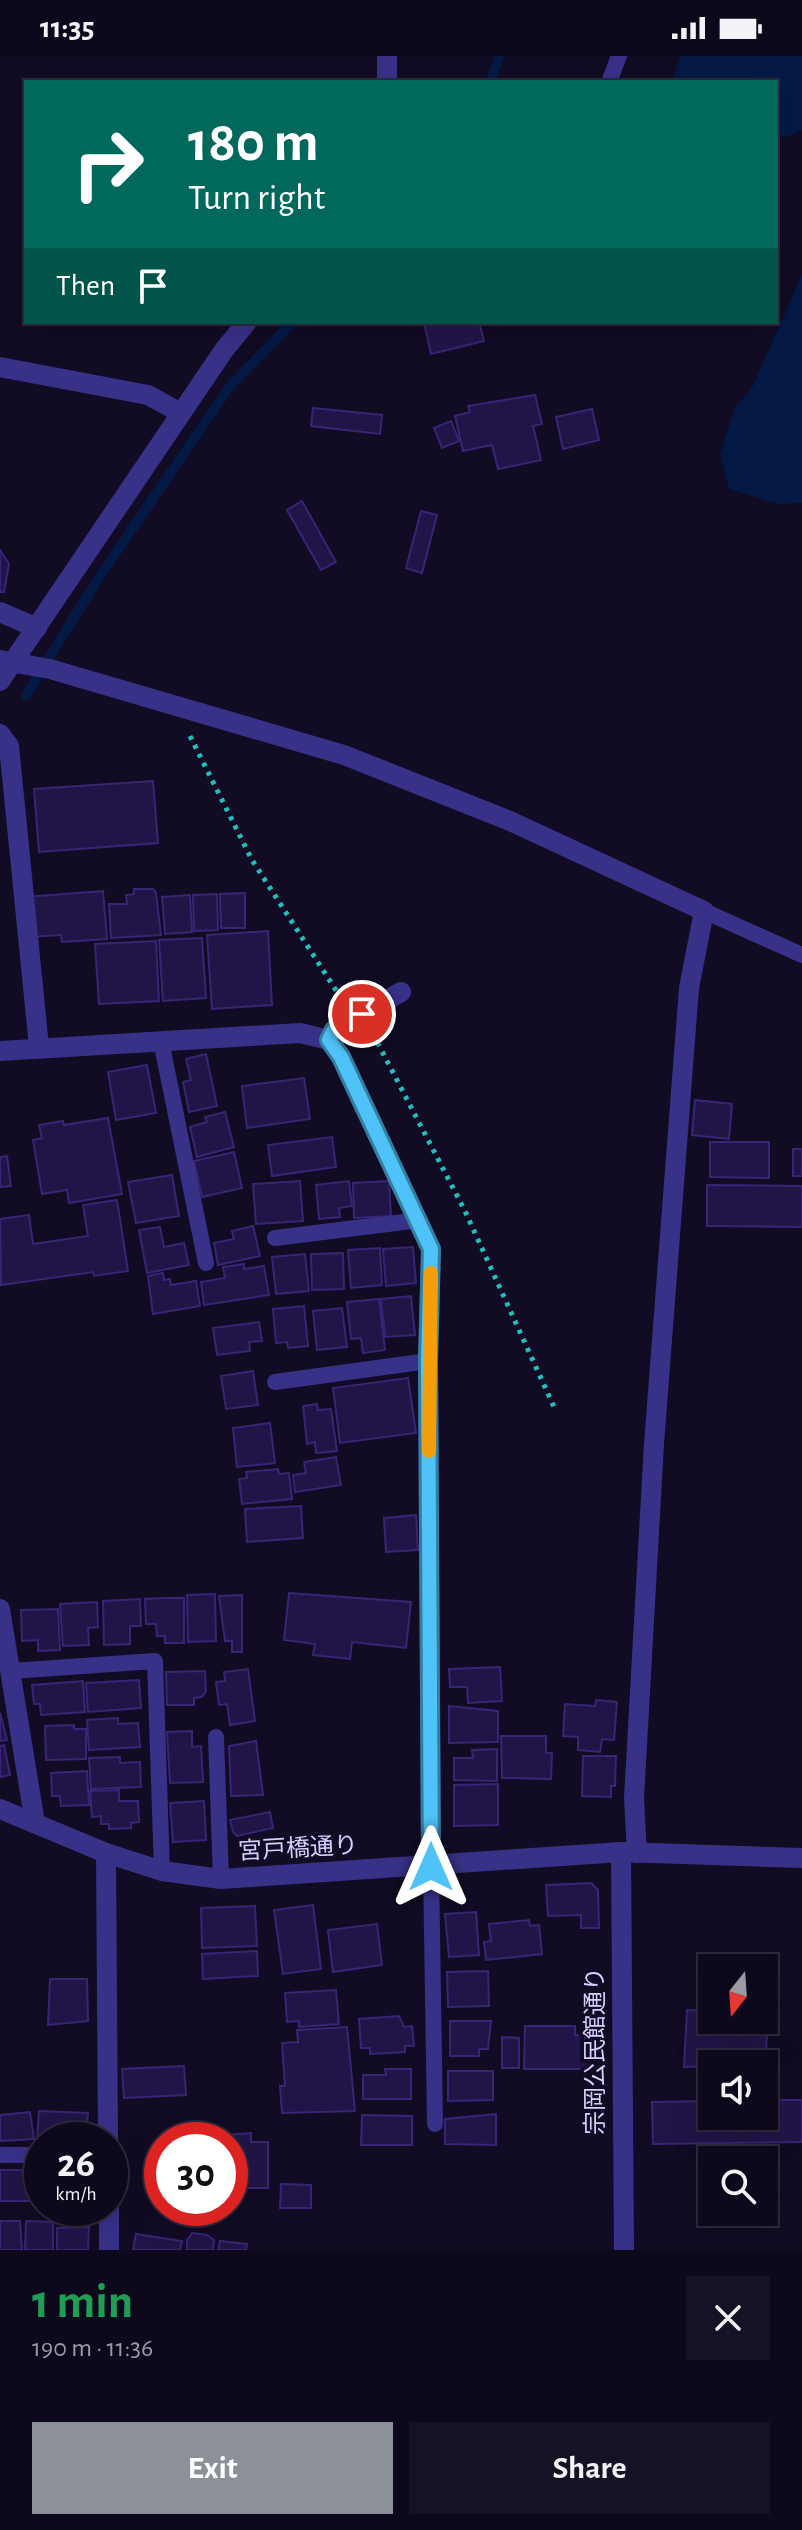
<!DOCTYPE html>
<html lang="en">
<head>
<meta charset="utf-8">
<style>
	body { margin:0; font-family:"Alegreya Sans","Noto Sans JP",sans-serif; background:#161124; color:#f1f3f6; height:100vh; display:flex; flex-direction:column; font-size:30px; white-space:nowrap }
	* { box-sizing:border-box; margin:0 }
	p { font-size:26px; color:#9a9aa3 }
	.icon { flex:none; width:44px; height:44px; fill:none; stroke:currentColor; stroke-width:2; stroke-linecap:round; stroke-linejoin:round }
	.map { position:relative; height:2194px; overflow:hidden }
	.details { display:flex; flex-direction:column; background:#0d081b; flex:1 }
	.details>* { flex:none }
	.hud { position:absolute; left:24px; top:24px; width:754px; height:244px; border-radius:0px; box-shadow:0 8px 32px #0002,0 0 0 2px #2d293a; background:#00695c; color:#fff; overflow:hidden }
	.needle { width:52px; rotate:197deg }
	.fabs { position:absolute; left:698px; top:1898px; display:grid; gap:16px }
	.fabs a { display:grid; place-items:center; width:80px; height:80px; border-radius:0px; background:#0d081b; box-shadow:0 8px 32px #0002,0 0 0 2px #2d293a; font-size:40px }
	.speed { position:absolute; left:24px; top:2066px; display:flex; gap:16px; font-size:40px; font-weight:700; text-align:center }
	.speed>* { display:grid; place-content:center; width:104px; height:104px; border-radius:50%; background:#0d081b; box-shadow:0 8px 32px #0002,0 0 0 2px #2d293a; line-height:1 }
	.speed small { font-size:20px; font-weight:400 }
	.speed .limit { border:12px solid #d22; background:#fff; color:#111 }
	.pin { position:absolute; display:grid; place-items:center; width:68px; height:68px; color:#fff; margin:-34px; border:4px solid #fff; border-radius:50%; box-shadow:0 2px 8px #0007 }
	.me { position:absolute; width:88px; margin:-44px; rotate:0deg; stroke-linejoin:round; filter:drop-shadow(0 0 6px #0008) }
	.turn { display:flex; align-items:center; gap:28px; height:168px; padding:0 32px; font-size:36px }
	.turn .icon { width:104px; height:104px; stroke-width:2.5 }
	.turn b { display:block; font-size:56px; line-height:68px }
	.then { display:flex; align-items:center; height:76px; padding:0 32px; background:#0003; gap:16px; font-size:30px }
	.round { display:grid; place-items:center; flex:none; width:84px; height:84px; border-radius:0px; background:#161124 }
	.summary { display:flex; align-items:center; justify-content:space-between; height:136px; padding:0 32px }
	h1 { font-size:48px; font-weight:600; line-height:60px; color:#1e9e55 }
	.button { display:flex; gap:16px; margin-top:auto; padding:16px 32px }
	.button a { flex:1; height:92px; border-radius:0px; background:#8c9099; color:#fff; font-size:32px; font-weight:600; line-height:92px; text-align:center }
	.button a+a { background:#161124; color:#f1f3f6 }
	.status { display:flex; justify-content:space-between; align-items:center; height:56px; padding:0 40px; background:#0d081b; direction:ltr }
	.status svg { height:22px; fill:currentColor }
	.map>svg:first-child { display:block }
	.water { fill:#041944 }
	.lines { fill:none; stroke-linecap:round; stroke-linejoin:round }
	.stream { stroke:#041944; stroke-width:10 }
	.building { fill:#211547; stroke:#382575; stroke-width:2 }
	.path { stroke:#21c0bd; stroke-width:5; stroke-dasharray:4 6; stroke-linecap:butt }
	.service { stroke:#383188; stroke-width:16 }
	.minor { stroke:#383188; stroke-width:20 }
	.tertiary { stroke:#383188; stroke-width:20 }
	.route-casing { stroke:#337fa1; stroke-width:20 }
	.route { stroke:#4fc3f7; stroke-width:14 }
	.slow { stroke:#f59e0b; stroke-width:14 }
	.labels { text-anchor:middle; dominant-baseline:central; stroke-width:8; stroke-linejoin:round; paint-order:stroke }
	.street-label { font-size:24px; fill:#d6ceff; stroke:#110b24 }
</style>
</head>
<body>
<div class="status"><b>11:35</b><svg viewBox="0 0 49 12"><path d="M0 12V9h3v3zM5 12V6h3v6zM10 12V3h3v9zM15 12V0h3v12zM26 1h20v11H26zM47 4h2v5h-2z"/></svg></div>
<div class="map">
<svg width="802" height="2194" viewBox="0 0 802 2194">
	<rect width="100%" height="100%" fill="#110b24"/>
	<g class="water">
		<path d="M680,0H802V74L789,81L776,80V26H672Z"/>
		<path d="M802,218V447L779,448L729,433L720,399L735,351L752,332Z"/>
	</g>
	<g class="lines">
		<g class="stream">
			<path d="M490,26L500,0"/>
			<path d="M26,639L96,526L230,330L293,266"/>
		</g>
	</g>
	<g class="building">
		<path d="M424,266H479L484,285L431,298Z"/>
		<path d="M535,339L542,368L533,370L541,404L498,413L492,389L463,395L455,360L470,356L468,350Z"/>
		<path d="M313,352L382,359L380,378L311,370Z"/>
		<path d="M592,353L599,384L563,393L556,361Z"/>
		<path d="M451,365L459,385L442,392L434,372Z"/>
		<path d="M302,445L336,506L321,514L287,454Z"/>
		<path d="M421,455L437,459L422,517L406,512Z"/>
		<path d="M0,494L9,508L4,536H0Z"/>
		<path d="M153,725L158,787L39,796L34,733Z"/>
		<path d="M134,833H153L156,837L161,879L111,882L109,848H127L126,839L134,838Z"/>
		<path d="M103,835L107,883L62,886L61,879L29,881L26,841Z"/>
		<path d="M245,837V872H221L220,838Z"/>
		<path d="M217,838L218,874L194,875L193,839Z"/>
		<path d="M190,839L192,876L165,878L162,841Z"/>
		<path d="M268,875L272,949L212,953L207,879Z"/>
		<path d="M202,882L206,942L163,945L159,884Z"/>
		<path d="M156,885L159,945L99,948L95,888Z"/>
		<path d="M206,998L217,1050L189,1056L183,1026L191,1024L186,1003Z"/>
		<path d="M147,1009L156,1057L116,1064L108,1016Z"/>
		<path d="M304,1022L310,1063L247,1072L242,1030Z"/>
		<path d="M695,1044L732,1048L729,1083L692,1079Z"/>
		<path d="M225,1056L234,1091L197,1101L190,1071L207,1066L205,1061Z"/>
		<path d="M108,1062L122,1138L69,1147L67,1134L42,1138L33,1084L42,1082L39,1069L63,1065L64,1069Z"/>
		<path d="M332,1081L336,1111L272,1120L268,1089Z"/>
		<path d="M710,1086H769V1122L710,1121Z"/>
		<rect x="793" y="1093" width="9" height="27"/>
		<path d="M234,1096L242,1132L202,1141L194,1105Z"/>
		<path d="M7,1100L11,1130L0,1131V1101Z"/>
		<path d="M172,1119L179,1160L136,1167L128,1126Z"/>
		<path d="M300,1125L303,1165L256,1168L253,1128Z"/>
		<path d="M349,1125L352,1150L339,1152L340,1161L319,1163L316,1129Z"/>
		<path d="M389,1125L391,1160L354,1162L353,1127Z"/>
		<path d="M707,1129L802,1130V1171L707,1170Z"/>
		<path d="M117,1144L128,1215L94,1220L93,1216L1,1229L0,1163L29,1159L33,1188L88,1180L83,1149Z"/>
		<path d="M253,1170L260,1200L218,1209L214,1187L234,1183L232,1175Z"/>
		<path d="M160,1171L164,1191L184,1187L189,1209L147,1217L139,1174Z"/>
		<path d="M413,1191L416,1227L386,1230L383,1193Z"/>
		<path d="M380,1192L382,1229L351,1232L348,1194Z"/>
		<path d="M343,1197L344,1233L312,1234L311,1198Z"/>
		<path d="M305,1198L309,1235L276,1238L272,1201Z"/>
		<path d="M244,1208V1213L264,1210L269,1239L204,1249L201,1226L225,1222L223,1211Z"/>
		<path d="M163,1217L164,1224L170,1223L171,1229L196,1225L200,1250L153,1258L148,1220Z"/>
		<path d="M411,1240L415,1279L385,1281L381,1243Z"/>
		<path d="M379,1243L385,1294L363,1297L361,1282L351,1283L347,1246Z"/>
		<path d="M304,1250L308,1290L288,1292L287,1286L276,1287L273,1253Z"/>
		<path d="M342,1252L347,1291L317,1294L313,1255Z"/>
		<path d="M259,1266L262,1285L249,1286L250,1295L217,1299L213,1272Z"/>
		<path d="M253,1315L258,1349L226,1353L221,1320Z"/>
		<path d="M408,1322L416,1377L340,1387L333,1332Z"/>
		<path d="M317,1348L318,1354L331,1353L337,1395L316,1397L315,1386L307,1388L303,1350Z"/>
		<path d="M270,1367L275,1407L237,1411L233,1372Z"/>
		<path d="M336,1401L341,1429L295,1436L293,1419L306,1417L304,1406Z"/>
		<path d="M278,1413L279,1418L289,1417L292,1443L242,1448L239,1423L247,1422L246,1416Z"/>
		<path d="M301,1450L303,1482L247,1486L245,1453Z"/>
		<path d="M416,1459L418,1494L386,1496L384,1462Z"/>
		<path d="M289,1537L411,1546L406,1592L352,1586L350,1603L313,1599L315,1588L284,1584Z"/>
		<path d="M215,1538L216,1585L188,1586L187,1539Z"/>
		<path d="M242,1539V1596H232V1585H225L219,1540Z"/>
		<path d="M165,1542H184V1587H165V1580H157L156,1568H146L145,1543Z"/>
		<path d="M140,1543L141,1570H130V1588L104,1589L103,1545Z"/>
		<path d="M97,1546L98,1571L88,1572L89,1589L63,1590L60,1548Z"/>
		<path d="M58,1553L60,1594L38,1595V1584L22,1585L21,1554Z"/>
		<path d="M500,1611L502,1645L468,1647L467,1631H450L449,1613Z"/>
		<path d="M248,1613L255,1665L230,1669L227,1648L219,1649L216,1626L225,1625L224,1616Z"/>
		<path d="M205,1615L206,1635L202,1641L194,1642V1649H167L166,1616Z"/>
		<path d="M139,1624L141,1652L88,1656L86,1627Z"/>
		<path d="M83,1625L85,1656L41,1659L40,1648H34L32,1629Z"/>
		<path d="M596,1644L617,1646L614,1684L602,1683L600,1696L578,1694V1681L563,1680L565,1648L595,1650Z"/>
		<path d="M449,1650L498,1655V1686L449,1687Z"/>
		<path d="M0,1657L7,1684L0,1685Z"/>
		<path d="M118,1662V1668L138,1667L140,1691L89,1694L87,1664Z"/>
		<path d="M74,1669V1673H86V1703L46,1704L45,1670Z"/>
		<path d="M192,1675V1691L201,1690L203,1726L170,1727L167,1676Z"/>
		<path d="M501,1680H546V1697H552L551,1723L502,1722Z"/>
		<path d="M256,1685L263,1739L231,1740L229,1690Z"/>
		<path d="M4,1689L10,1719L0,1721V1690Z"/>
		<path d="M497,1693V1725L454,1724V1702H473L472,1694Z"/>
		<path d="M583,1700H616L615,1730H611V1741L582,1740Z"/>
		<path d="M120,1701V1707L140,1706L141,1731L91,1733L89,1702Z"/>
		<path d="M87,1715L89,1749L61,1750L60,1740H52L51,1717Z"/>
		<path d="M498,1728V1769L454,1770V1729Z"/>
		<path d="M119,1734V1745H138L139,1766L131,1767V1772L109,1773V1768H101V1760L92,1761L90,1735Z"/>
		<path d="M204,1745L206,1784L173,1786L170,1747Z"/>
		<path d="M270,1756L273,1772L237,1780L233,1776L230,1764Z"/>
		<path d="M591,1827L598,1834L599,1872H581V1859L548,1860L546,1829Z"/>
		<path d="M313,1849L321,1913L283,1918L274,1854Z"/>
		<path d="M255,1850L257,1890L202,1892L201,1852Z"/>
		<path d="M476,1856L479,1899L449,1901L445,1858Z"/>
		<path d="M529,1864L530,1870L539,1869L542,1898L486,1904L484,1886L491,1885L489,1868Z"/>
		<path d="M377,1868L382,1909L333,1916L328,1874Z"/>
		<path d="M257,1895L258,1920L203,1923L202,1898Z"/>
		<path d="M488,1915L489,1950L448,1951L447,1916Z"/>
		<path d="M50,1923H87L88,1965L48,1969Z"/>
		<path d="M336,1934L339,1968L299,1971V1965L287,1966L285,1937Z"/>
		<path d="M687,1954L712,1955V1964H764V1958H768L765,2015L764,2008L684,2011Z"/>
		<path d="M399,1960L404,1971L412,1970L414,1990H405V1996L370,1998V1992H361L359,1963Z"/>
		<path d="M450,1965H491L488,1993H479V2000H450Z"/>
		<path d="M525,1970H575V1979H588V2013H524Z"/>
		<path d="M347,1971L355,2055L282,2057L280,2030H285L282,1987L298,1986L297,1974Z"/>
		<path d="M502,1981L519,1982V2012H502Z"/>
		<path d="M184,2010L186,2039L124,2042L122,2013Z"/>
		<path d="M385,2013H411V2043H363V2019H386Z"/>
		<path d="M448,2015H493V2044L448,2045Z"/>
		<path d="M764,2044H802V2086L653,2088L652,2046L712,2045V2060H764Z"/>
		<path d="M39,2055L88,2057L86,2083L37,2084Z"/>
		<path d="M30,2056L34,2083L0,2085V2059Z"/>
		<path d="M496,2058V2089L445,2088V2063Z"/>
		<path d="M362,2059L412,2060V2089H361Z"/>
		<path d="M251,2077V2086H268V2132H230V2084L195,2081Z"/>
		<rect x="0" y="2114" width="30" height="31"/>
		<rect x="36" y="2116" width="6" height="29"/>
		<path d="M281,2128L311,2129V2152H280Z"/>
		<path d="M0,2165H20L22,2194H0Z"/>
		<path d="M26,2165L53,2166V2194H25Z"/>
		<path d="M89,2171L88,2194H57V2172Z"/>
		<path d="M192,2177L207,2179L214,2184L213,2194H187V2184Z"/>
		<path d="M136,2178L182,2185L180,2194H133Z"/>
		<path d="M220,2185L247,2188L246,2194H218Z"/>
	</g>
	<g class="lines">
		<g class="path">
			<path d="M190,680L252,804L341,942"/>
			<path d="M373,978L465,1155L554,1351"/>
		</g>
		<g class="service">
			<path d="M609,26L619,0"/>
			<path d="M704,855L802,899"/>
			<path d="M161,985L206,1207"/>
			<path d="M275,1182L420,1164"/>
			<path d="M275,1326L428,1305"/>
			<path d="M11,1615L155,1605L162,1815"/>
			<path d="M216,1681L221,1823"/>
			<path d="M431,1811L435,2068"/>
			<path d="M0,2099H42"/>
		</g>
		<g class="minor">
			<path d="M0,311L148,339L181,357"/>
			<path d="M0,556L37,572"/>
			<path d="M0,604L50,613L344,699L510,765L704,855L689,932L654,1388L634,1742L637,1797"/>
			<path d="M0,678L9,690L39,991"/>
			<path d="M329,984L334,974L401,936"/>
			<path d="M0,995L300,977L329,984L341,1001L431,1193L428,1305L431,1811"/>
			<path d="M0,1553L35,1767"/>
			<path d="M106,1797L108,2084"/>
			<path d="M109,2152V2194"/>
		</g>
		<g class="tertiary">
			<path d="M387,0V26"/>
			<path d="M0,625L224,294L247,266"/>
			<path d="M0,1753L106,1797L162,1815L221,1823L621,1796L802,1802"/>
			<path d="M621,1796L624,2194"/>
		</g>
	</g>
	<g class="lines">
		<defs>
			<path id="route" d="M362,958L334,974L329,984L341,1001L431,1193L428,1305L431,1811"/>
		</defs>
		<use href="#route" class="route-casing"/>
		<use href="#route" class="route"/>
		<path class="slow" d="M429,1395L431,1217"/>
	</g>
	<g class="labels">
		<g class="street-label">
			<text transform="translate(298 1793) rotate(-3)">宮戸橋通り</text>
			<text transform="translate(596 1995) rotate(-90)">宗岡公民館通り</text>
		</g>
	</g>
</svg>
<div class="fabs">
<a><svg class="needle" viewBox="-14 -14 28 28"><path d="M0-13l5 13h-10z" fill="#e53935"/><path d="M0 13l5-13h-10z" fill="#9a9aa3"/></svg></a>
<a><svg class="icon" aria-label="sound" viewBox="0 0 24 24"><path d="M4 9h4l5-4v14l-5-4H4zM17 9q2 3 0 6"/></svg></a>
<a><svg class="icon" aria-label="search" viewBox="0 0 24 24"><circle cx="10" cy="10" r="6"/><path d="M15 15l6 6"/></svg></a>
</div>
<div class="speed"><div>26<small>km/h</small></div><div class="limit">30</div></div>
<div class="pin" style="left:362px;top:958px;background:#d93025"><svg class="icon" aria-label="arrive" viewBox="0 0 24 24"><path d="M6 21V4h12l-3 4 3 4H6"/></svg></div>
<svg class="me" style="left:431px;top:1811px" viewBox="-20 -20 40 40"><path d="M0-17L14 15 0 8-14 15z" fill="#4fc3f7" stroke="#fff" stroke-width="4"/></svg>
<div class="hud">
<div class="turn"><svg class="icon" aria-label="right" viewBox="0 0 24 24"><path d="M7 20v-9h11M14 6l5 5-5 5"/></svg><div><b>180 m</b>Turn right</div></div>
<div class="then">Then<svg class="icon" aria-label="arrive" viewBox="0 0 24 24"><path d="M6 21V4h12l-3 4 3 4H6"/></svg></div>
</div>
</div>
<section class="details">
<div class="summary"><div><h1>1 min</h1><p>190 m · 11:36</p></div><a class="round"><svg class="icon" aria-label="close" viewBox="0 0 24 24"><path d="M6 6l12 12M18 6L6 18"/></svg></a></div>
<div class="button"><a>Exit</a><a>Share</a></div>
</section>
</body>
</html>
